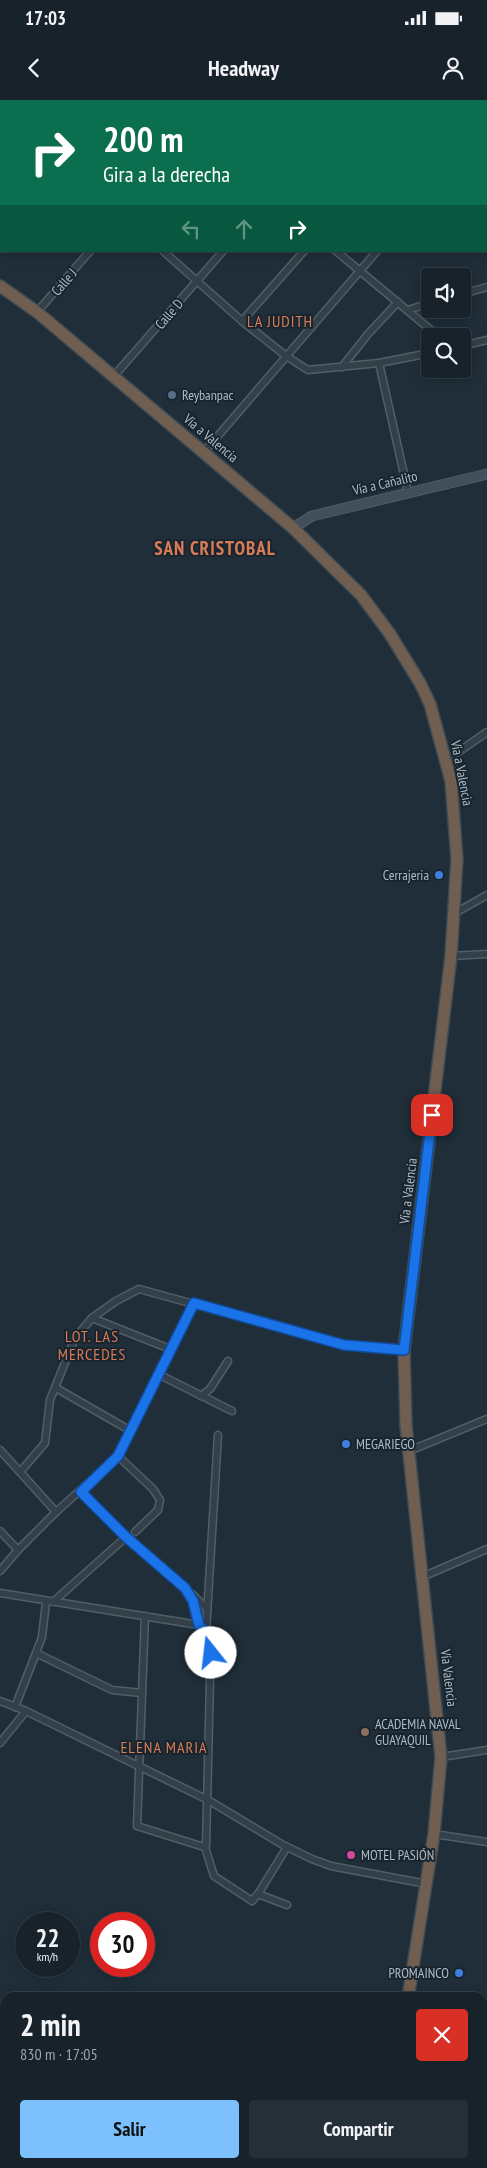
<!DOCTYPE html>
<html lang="es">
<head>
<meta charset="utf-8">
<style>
	body { margin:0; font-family:"PT Sans Narrow",sans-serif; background:#242f37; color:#f1f3f6; height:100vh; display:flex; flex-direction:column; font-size:19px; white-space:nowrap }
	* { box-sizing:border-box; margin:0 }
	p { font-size:16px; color:#9ea4a9 }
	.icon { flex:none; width:28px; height:28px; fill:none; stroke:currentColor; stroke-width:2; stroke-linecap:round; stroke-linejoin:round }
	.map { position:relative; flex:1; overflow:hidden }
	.panel { position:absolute; left:0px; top:1892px; width:488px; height:176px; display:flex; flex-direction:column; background:#17222b; border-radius:15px 15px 0 0; box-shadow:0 2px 12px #0003,0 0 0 1px #363f47 }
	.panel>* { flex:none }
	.hud { position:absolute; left:0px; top:0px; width:488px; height:152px; box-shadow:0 2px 12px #0003,0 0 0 1px #363f47; background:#0b6e4f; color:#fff; overflow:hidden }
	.tools { position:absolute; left:421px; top:168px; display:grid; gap:10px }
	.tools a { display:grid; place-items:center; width:50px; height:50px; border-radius:5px; background:#17222b; box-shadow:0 2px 12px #0003,0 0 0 1px #363f47; font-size:25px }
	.speed { position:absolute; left:15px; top:1812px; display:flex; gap:10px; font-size:25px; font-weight:700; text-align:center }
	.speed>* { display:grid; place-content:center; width:65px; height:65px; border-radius:50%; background:#17222b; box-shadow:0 2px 12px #0003,0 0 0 1px #363f47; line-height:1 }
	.speed small { font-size:12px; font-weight:400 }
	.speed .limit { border:8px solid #d22; background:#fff; color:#111 }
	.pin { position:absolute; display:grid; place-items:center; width:42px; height:42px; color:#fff; margin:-21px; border-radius:10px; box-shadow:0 2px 8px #0006 }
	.me { position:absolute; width:55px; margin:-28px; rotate:344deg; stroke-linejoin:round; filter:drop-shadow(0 0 4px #0008) }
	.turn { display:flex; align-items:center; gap:18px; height:105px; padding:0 20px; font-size:22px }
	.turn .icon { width:65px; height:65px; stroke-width:2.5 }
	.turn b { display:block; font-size:35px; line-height:42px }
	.lanes { display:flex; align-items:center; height:48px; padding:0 20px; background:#0003; justify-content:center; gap:25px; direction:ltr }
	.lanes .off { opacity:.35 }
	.round { display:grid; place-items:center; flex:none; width:52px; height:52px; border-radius:5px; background:#242f37 }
	.headline { display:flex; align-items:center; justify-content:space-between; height:85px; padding:0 20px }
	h1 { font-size:30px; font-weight:700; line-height:38px }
	.action { display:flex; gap:10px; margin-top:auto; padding:10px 20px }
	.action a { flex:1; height:58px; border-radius:5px; background:#7cc1fd; color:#111; font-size:20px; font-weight:700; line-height:58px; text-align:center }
	.action a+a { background:#242f37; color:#f1f3f6 }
	.status { display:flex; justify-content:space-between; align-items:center; height:35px; padding:0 25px; background:#17222b; direction:ltr }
	.status svg { height:14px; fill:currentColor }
	header { display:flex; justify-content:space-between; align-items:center; height:65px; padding:0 20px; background:#17222b; font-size:22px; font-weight:700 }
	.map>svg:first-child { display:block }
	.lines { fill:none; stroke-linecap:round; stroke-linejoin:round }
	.street-casing { stroke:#515e67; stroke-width:9 }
	.secondary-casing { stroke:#515e67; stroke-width:11 }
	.highway-casing { stroke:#3e4b54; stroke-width:14 }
	.street { stroke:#334049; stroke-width:6 }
	.secondary { stroke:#414f5d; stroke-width:9 }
	.highway { stroke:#705e50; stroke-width:11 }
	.route-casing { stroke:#114b97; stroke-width:12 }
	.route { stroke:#1a73e8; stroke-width:9 }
	.service-dot { fill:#5c6f8a; stroke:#19252e; stroke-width:2 }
	.shop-dot { fill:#3f7fe0; stroke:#19252e; stroke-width:2 }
	.education-dot { fill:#8d6e63; stroke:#19252e; stroke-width:2 }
	.hotel-dot { fill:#d1479c; stroke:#19252e; stroke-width:2 }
	.labels { text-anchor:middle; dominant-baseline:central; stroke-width:4; stroke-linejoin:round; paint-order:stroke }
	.street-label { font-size:14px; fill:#adbbc6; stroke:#19252e }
	.poi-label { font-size:14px; fill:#adbbc6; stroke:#19252e; text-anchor:start }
	.quarter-label { font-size:16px; letter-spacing:1px; fill:#d87b56; stroke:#19252e }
	.district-label { font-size:19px; font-weight:bold; letter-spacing:1px; fill:#d87b56; stroke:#19252e }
</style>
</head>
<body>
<div class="status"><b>17:03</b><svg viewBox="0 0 49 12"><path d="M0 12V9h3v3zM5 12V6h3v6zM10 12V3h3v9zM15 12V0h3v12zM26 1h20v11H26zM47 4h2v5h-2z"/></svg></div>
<header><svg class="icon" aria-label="back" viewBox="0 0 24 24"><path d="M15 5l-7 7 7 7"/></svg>Headway<svg class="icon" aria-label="person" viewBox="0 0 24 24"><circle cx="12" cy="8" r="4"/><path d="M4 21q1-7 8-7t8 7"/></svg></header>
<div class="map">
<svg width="487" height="2068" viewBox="0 0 487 2068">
	<rect width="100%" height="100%" fill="#1f2e39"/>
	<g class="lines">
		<defs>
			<g id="street">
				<path d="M157,0L159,1"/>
				<path d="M243,0L244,1"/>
				<path d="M325,0L327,1"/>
				<path d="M401,0L402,1"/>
				<path d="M476,0L477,1"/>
				<path d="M100,1L101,0"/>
				<path d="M222,1L223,0"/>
				<path d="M352,1L353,0"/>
				<path d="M486,9L487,10"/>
				<path d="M486,27L487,26"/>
				<path d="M0,40H1"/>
				<path d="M0,115L1,114"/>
				<path d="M486,131H487"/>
				<path d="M163,151L242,221L286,256L308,270L379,263L430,253"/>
				<path d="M336,151L438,236"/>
				<path d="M462,194L487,187"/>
				<path d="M408,210L430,203"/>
				<path d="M37,212L90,151"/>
				<path d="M242,221L304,151"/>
				<path d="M462,246L487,240"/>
				<path d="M379,263L408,392"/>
				<path d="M342,267L368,234L398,202"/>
				<path d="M114,276L223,151"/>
				<path d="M204,352L377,151"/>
				<path d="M447,660L487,632"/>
				<path d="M455,813L487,795"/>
				<path d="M451,856L487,854"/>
				<path d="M92,1218L170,1249L194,1203"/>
				<path d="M158,1274L232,1311"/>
				<path d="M56,1288L131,1331L170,1249"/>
				<path d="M201,1296L210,1289L228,1261"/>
				<path d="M0,1350L20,1372L45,1343L50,1300L75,1238L92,1218L116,1201L139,1189L343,1245L404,1250"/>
				<path d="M409,1351L487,1319"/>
				<path d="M118,1356L153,1389L160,1400L158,1410L135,1432"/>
				<path d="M20,1372L56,1412"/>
				<path d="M0,1431L18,1450"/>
				<path d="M0,1471L18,1450L56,1412L118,1356L131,1331"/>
				<path d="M422,1477L487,1449"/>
				<path d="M0,1493L199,1525L193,1501L185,1487L126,1437L81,1392"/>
				<path d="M192,1494L207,1509"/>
				<path d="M53,1502L126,1437"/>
				<path d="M145,1516L137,1726L204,1747L206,1746L211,1539L199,1525"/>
				<path d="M206,1531L218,1335"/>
				<path d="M36,1553L42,1537L46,1502"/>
				<path d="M0,1601L26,1611L208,1700L283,1745L312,1759L331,1766L427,1784"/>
				<path d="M15,1607L36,1553L112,1590L142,1593"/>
				<path d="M0,1643L26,1611"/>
				<path d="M441,1657L487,1650"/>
				<path d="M434,1734L487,1742"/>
				<path d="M205,1747L214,1776L252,1801L258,1794L287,1805"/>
				<path d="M258,1794L287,1747"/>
				<path d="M482,1919L487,1916"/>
				<path d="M482,1931L487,1940"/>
				<path d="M0,1932L5,1935"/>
				<path d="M0,2010L5,2014"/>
				<path d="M482,2024L487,2021"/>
				<path d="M64,2064L69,2068"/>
				<path d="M165,2064L171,2068"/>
				<path d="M444,2064L445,2068"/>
				<path d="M0,2066L5,2059"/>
				<path d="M109,2068L112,2064"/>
				<path d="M231,2068L232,2064"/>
				<path d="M431,2068L436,2064"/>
			</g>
			<g id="secondary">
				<path d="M293,428L312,416L487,374"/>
				<path d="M482,1981L487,1979"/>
			</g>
			<g id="highway">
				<path d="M0,186L37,212L293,428L361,495L390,534L420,583L430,604L451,681L457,759L451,856L404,1250L406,1325L441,1657L434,1734L408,1898"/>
				<path d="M376,2068L377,2064"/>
			</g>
		</defs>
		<use href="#street" class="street-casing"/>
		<use href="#secondary" class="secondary-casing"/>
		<use href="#highway" class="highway-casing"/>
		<use href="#street" class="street"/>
		<use href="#secondary" class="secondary"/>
		<use href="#highway" class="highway"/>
	</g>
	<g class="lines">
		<defs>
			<path id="route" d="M211,1553V1539L199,1525L193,1501L185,1488L126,1437L81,1392L118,1356L194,1203L344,1245L404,1250L432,1015"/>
		</defs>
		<use href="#route" class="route-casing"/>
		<use href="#route" class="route"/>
	</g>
	<circle class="service-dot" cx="172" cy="295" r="5"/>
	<g class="shop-dot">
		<circle cx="439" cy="775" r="5"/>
		<circle cx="346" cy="1344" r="5"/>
		<circle cx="459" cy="1873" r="5"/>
	</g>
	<circle class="education-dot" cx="365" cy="1632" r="5"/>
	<circle class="hotel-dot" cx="351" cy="1755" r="5"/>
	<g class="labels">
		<g class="street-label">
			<text transform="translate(64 182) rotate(-49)">Calle J</text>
			<text transform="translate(169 214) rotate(-49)">Calle D</text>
			<text transform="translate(211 338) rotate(40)">Vía a Valencia</text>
			<text transform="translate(385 383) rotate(-13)">Vía a Cañalito</text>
			<text transform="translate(462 673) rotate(79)">Vía a Valencia</text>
			<text transform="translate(408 1091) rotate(-83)">Vía a Valencia</text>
			<text transform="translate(449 1578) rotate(83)">Vía Valencia</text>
		</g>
		<g class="poi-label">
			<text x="182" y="295">Reybanpac</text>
			<text x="429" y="775" text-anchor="end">Cerrajeria</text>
			<text x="356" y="1344">MEGARIEGO</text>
			<text x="375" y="1624">ACADEMIA NAVAL<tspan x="375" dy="16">GUAYAQUIL</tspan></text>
			<text x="361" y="1755">MOTEL PASIÓN</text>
			<text x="449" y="1873" text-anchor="end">PROMAINCO</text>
		</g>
		<g class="quarter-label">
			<text x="280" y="221">LA JUDITH</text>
			<text x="92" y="1236">LOT. LAS<tspan x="92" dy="18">MERCEDES</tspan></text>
			<text x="164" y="1647">ELENA MARIA</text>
		</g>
		<g class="district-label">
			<text x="215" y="448">SAN CRISTOBAL</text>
		</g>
	</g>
</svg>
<div class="tools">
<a><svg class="icon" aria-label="sound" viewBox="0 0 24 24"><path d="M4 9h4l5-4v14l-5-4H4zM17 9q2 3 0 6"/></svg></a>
<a><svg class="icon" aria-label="search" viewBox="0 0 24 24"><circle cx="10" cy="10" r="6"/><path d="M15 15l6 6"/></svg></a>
</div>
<div class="speed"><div>22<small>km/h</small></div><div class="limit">30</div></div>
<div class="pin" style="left:432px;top:1015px;background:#d93025"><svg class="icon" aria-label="arrive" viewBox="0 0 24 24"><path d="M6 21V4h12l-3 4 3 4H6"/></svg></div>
<svg class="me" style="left:211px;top:1553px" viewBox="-20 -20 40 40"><circle r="19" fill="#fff"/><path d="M0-13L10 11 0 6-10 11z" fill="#1a73e8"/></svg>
<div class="hud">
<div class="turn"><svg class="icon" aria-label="right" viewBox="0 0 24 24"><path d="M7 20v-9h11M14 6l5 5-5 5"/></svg><div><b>200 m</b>Gira a la derecha</div></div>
<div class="lanes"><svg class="icon off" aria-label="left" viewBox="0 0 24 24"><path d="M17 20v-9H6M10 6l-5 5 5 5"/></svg><svg class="icon off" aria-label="ahead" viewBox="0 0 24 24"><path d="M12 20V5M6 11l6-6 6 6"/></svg><svg class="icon" aria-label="right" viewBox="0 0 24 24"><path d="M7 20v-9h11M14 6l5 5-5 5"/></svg></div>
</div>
<section class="panel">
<div class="headline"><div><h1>2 min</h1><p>830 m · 17:05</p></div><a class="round" style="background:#d93025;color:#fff"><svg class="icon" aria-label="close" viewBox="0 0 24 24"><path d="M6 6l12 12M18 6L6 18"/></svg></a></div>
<div class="action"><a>Salir</a><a>Compartir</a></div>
</section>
</div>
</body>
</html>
